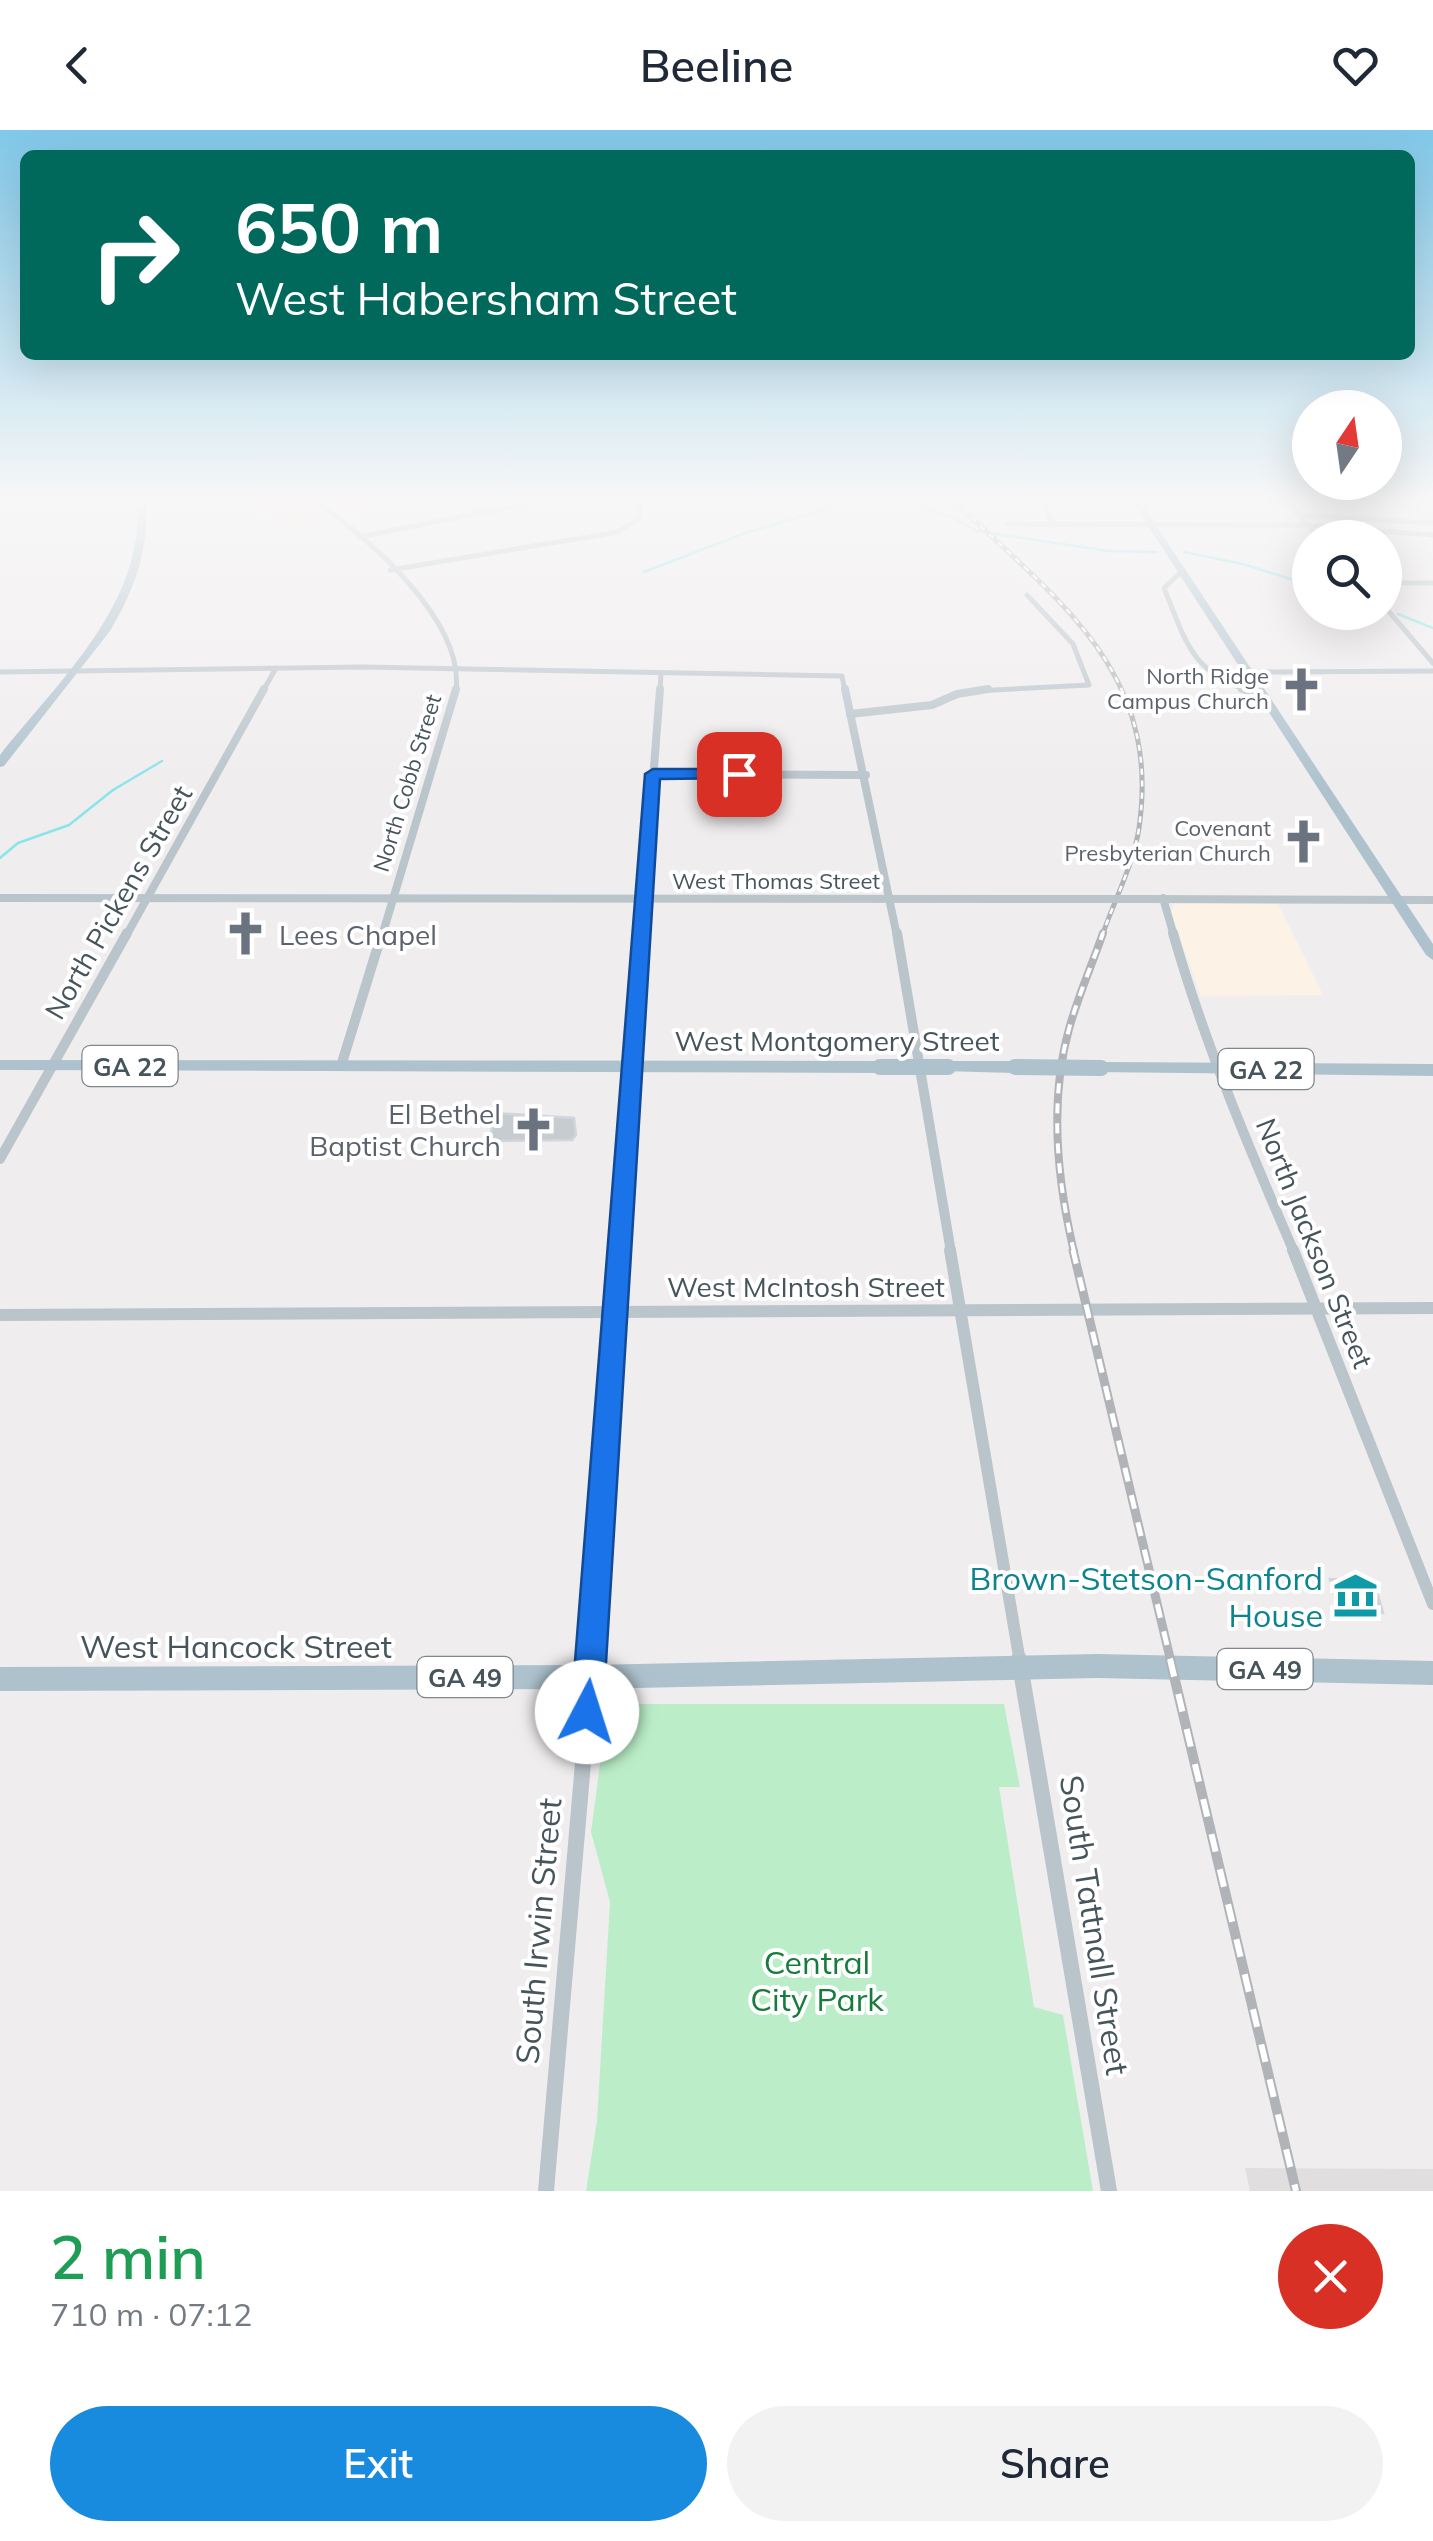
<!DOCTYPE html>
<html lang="en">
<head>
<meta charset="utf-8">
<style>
	body { margin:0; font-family:Mulish,sans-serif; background:#f2f2f3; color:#1f2937; height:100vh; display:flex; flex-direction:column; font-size:38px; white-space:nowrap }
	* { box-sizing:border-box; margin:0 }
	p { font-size:32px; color:#747a83 }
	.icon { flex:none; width:55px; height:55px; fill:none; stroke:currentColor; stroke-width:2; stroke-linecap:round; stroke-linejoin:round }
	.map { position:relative; height:2061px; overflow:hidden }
	.drawer { display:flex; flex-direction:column; background:#fff; flex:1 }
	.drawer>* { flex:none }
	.guide { position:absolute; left:20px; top:20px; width:1395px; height:210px; border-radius:15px; box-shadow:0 10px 40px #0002; background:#00695c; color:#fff; overflow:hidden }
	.needle { width:65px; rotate:13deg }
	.tools { position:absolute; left:1292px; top:260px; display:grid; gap:20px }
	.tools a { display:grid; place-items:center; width:110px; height:110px; border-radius:50%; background:#fff; box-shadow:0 10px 40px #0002; font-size:50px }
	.pin { position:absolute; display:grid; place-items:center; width:85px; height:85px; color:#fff; margin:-42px; border-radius:20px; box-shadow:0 5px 15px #0006 }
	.me { position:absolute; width:110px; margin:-55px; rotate:5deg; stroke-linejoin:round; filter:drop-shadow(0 0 8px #0008) }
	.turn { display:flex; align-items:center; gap:35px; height:210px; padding:0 50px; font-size:45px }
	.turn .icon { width:130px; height:130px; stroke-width:2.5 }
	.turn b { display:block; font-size:70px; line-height:85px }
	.round { display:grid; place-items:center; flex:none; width:105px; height:105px; border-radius:52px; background:#f2f2f3 }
	.overview { display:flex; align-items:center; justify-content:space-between; height:170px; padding:0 50px }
	h1 { font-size:60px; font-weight:600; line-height:75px; color:#1e9e55 }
	.primary-button { display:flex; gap:20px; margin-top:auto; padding:20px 50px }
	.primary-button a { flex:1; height:115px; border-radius:60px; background:#198bdf; color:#fff; font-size:40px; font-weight:600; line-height:115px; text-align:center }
	.primary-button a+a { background:#f2f2f3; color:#1f2937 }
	header { display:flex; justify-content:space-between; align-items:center; height:130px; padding:0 50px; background:#fff; font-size:45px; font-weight:600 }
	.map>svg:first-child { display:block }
	.commercial { fill:#fcf2e6 }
	.education { fill:#e1dee0 }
	.medical { fill:#fbdddf }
	.green { fill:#bbeec8 }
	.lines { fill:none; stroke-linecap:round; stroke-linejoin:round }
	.stream { stroke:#88e5eb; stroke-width:2.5 }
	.building { fill:#c7ccd0; stroke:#d2d5d9; stroke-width:2.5 }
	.street-far4 { stroke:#b9c4cb; stroke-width:5 }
	.street-far3 { stroke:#b9c4cb; stroke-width:8 }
	.street-far2 { stroke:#b9c4cb; stroke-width:10 }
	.street-far1 { stroke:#b9c4cb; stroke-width:12 }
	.street { stroke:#b9c4cb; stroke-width:16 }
	.primary { fill:#adc2cd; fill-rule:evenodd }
	.rail-far3-casing { stroke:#b0b4b8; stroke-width:5 }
	.rail-far2-casing { stroke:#b0b4b8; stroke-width:8 }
	.rail-far1-casing { stroke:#b0b4b8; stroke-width:9 }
	.rail-casing { stroke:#b0b4b8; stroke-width:10 }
	.rail-far3 { stroke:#fff; stroke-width:2.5; stroke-dasharray:6; stroke-linecap:butt }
	.rail-far2 { stroke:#fff; stroke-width:4; stroke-dasharray:10; stroke-linecap:butt }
	.rail-far1 { stroke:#fff; stroke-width:5; stroke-dasharray:14; stroke-linecap:butt }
	.rail { stroke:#fff; stroke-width:6; stroke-dasharray:18; stroke-linecap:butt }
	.street-bridge { stroke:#b9c4cb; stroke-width:8 }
	.primary-bridge { stroke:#adc2cd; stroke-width:16 }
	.route { fill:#1a73e8; stroke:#114b97; stroke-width:2.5 }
	.labels { text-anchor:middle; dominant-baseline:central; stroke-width:8; stroke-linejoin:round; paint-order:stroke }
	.far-worship-label { font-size:22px; fill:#5b616d; stroke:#fff; text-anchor:end }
	.far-street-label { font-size:22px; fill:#46545b; stroke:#fff }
	.shield { fill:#fff; stroke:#7e878c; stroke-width:2.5 }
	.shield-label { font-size:25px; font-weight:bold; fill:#46545b }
	.street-label { font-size:28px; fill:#46545b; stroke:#fff }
	.worship-label { font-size:28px; fill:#5b616d; stroke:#fff; text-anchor:start }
	.near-culture-label { font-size:32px; fill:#0d838f; stroke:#fff; text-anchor:end }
	.near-street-label { font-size:32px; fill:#46545b; stroke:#fff }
	.near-park-label { font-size:32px; fill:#177c3b; stroke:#fff }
</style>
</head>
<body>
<header><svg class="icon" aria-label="back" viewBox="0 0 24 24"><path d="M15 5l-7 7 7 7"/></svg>Beeline<svg class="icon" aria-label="heart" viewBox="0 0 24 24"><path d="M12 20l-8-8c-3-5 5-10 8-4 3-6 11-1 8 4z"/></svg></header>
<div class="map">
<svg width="1433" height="2061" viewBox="0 0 1433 2061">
	<rect width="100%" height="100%" fill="#f0edee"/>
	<path class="commercial" d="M1175,772H1277L1323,865L1201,866L1171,783Z"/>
	<path class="education" d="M1245,2038L1433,2039V2061H1250Z"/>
	<path class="medical" d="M224,371H426L289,397Z"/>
	<path class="green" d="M608,1574H1004L1020,1657H999L1034,1877L1063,1885L1093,2061H586L597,1991L610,1772L591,1702Z"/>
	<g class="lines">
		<g class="stream">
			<path d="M901,371L952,387L976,401L1108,421L1157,422"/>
			<path d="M1184,422L1243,434L1310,455"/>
			<path d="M644,442L745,403L855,371"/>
			<path d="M1398,484L1433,498"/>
			<path d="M0,728L18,713L69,695L113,660L162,631"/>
		</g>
	</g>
	<g class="building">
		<path d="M494,983L574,988L576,1005L572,1010L490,1011Z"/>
		<path d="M1330,1449L1374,1452L1383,1483L1339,1480Z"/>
	</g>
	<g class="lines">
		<g class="street-far4">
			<path d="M315,371C368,408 465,490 456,561"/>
			<path d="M1288,371L1318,408"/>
			<path d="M1044,372L1052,395"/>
			<path d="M1299,385L1433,393"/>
			<path d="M1008,394L1306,395L1433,405"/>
			<path d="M359,407L540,371"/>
			<path d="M390,440L618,402L638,389L641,371"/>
			<path d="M1182,441L1164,458C1186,511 1190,541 1249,561"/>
			<path d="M1385,453H1433"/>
			<path d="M1385,477L1433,533"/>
			<path d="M0,542L362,537L842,546L845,561"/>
			<path d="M1248,542L1433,541"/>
			<path d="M263,561L276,538"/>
			<path d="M660,561L661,544"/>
			<path d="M974,561L1089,555L1073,514L1027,465"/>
		</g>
		<g class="street-far3">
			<path d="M845,559L897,806"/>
			<path d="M1242,559L1264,566"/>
			<path d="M850,584L932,575L957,564L988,559"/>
			<path d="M653,644L866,645"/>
			<path d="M0,768L1077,769"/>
			<path d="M1163,768L1174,806"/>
			<path d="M1147,769L1433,770"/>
			<path d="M126,806L264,559"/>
			<path d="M382,806L456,559"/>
			<path d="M641,806L660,559"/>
		</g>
		<g class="street-far2">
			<path d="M897,803L951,1122"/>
			<path d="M1173,803C1204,912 1249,1018 1294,1122"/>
			<path d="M341,936L382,803"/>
			<path d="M0,1029L127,803"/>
			<path d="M617,1122L641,803"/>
		</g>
		<g class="street-far1">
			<path d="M950,1120L1020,1532"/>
			<path d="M1293,1120L1433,1474"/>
			<path d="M0,1185L1433,1178"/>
			<path d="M592,1532L618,1120"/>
		</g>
		<g class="street">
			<path d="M1019,1529L1109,2061"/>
			<path d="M546,2061L592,1529"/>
		</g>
		<g class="primary">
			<path d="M137,371H145C150,419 134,461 110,501L4,636L0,637V625C58,552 146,472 137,371Z"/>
			<path d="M1132,371H1140L1433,814V830L1426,825Z"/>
			<path d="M0,930L880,931L888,937L880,943L0,940Z"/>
			<path d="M948,931H1015L1023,937L1015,943L942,941L940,937L942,933Z"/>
			<path d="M1101,932L1433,934V946L1095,942L1093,938L1095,934Z"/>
			<path d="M1097,1524L1433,1531V1555L1097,1548L590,1559L0,1561V1537L590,1535Z"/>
		</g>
		<defs>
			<path id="rail-far3" d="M954,371C1055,469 1162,539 1139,698C1134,733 1114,771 1102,806"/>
			<path id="rail-far2" d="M1074,1122C1057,1050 1049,971 1069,899C1078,866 1092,835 1103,803"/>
			<path id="rail-far1" d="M1073,1120L1171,1532"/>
			<path id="rail" d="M1170,1529L1296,2061"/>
		</defs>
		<use href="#rail-far3" class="rail-far3-casing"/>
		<use href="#rail-far2" class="rail-far2-casing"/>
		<use href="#rail-far1" class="rail-far1-casing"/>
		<use href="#rail" class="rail-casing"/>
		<use href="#rail-far3" class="rail-far3"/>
		<use href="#rail-far2" class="rail-far2"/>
		<use href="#rail-far1" class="rail-far1"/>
		<use href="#rail" class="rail"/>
		<path class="street-bridge" d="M1077,769H1147"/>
		<g class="primary-bridge">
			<path d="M880,937H948"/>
			<path d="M1015,937L1101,938"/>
		</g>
	</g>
	<linearGradient id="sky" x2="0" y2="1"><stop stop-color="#81c8e9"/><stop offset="0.56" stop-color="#f8f7f7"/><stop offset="1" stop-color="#f8f7f7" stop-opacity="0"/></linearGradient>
	<rect width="1433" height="660" fill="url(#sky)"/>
	<path class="route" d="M739,639L747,644L744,648L660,649L603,1582L598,1593L587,1598L575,1593L571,1582L645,644L653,639Z"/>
	<defs>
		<symbol id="church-bare" viewBox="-9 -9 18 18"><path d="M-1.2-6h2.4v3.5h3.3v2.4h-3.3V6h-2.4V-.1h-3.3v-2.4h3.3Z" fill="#6b7280" stroke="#fff" stroke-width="2.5" paint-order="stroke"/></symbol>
		<symbol id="museum-bare" viewBox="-9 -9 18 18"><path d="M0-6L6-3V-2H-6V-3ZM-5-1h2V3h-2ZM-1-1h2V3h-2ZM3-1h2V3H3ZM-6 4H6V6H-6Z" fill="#0f9aa8" stroke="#fff" stroke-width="2.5" paint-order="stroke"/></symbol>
	</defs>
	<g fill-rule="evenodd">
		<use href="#church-bare" x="1270" y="528" width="63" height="63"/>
		<use href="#church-bare" x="1272" y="680" width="63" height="63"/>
		<use href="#church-bare" x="214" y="772" width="63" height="63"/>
		<use href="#church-bare" x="502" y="968" width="63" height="63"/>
		<use href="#museum-bare" x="1324" y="1434" width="63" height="63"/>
	</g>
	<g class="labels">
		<g class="far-worship-label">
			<text x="1269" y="546">North Ridge<tspan x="1269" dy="25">Campus Church</tspan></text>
			<text x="1271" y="698">Covenant<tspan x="1271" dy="25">Presbyterian Church</tspan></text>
		</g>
		<g class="far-street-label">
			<text transform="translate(407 653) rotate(-73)">North Cobb Street</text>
			<text x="776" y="751">West Thomas Street</text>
		</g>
		<g class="shield">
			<rect x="82.5" y="916" width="95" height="40" rx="8"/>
			<rect x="1218.5" y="919" width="95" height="40" rx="8"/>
			<rect x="1217.5" y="1519" width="95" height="40" rx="8"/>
			<rect x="417.5" y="1527" width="95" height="40" rx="8"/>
		</g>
		<g class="shield-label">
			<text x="130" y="936">GA 22</text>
			<text x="1266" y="939">GA 22</text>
			<text x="1265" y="1539">GA 49</text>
			<text x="465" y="1547">GA 49</text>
		</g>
		<g class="street-label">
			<text transform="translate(118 772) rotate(-60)">North Pickens Street</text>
			<text x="837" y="910">West Montgomery Street</text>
			<text transform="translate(1315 1113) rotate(68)">North Jackson Street</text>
			<text x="806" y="1156">West McIntosh Street</text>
		</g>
		<g class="worship-label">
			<text x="279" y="804">Lees Chapel</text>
			<text x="501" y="983" text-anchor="end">El Bethel<tspan x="501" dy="32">Baptist Church</tspan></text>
		</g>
		<g class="near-culture-label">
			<text x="1323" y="1448">Brown-Stetson-Sanford<tspan x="1323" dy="37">House</tspan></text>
		</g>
		<g class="near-street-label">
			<text x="236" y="1516">West Hancock Street</text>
			<text transform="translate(1095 1795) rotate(81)">South Tattnall Street</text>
			<text transform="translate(538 1801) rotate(-85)">South Irwin Street</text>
		</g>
		<g class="near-park-label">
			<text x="817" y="1832">Central<tspan x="817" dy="37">City Park</tspan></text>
		</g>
	</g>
</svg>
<div class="tools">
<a><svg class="needle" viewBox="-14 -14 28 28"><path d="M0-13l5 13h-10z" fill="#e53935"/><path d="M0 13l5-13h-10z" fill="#747a83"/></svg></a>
<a><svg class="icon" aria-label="search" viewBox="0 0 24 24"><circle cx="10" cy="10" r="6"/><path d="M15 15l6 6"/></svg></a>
</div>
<div class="pin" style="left:739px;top:644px;background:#d93025"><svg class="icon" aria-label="arrive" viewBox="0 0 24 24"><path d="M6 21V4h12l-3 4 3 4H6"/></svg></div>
<svg class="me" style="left:587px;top:1582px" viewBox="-20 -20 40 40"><circle r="19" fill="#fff"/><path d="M0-13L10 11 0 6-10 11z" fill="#1a73e8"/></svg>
<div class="guide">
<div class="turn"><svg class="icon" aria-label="right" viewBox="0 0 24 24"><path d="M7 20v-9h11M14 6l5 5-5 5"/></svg><div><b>650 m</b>West Habersham Street</div></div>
</div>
</div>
<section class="drawer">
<div class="overview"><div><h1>2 min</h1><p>710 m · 07:12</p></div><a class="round" style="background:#d93025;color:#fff"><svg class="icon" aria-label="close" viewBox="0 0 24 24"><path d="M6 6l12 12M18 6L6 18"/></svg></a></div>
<div class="primary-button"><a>Exit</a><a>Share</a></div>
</section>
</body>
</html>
